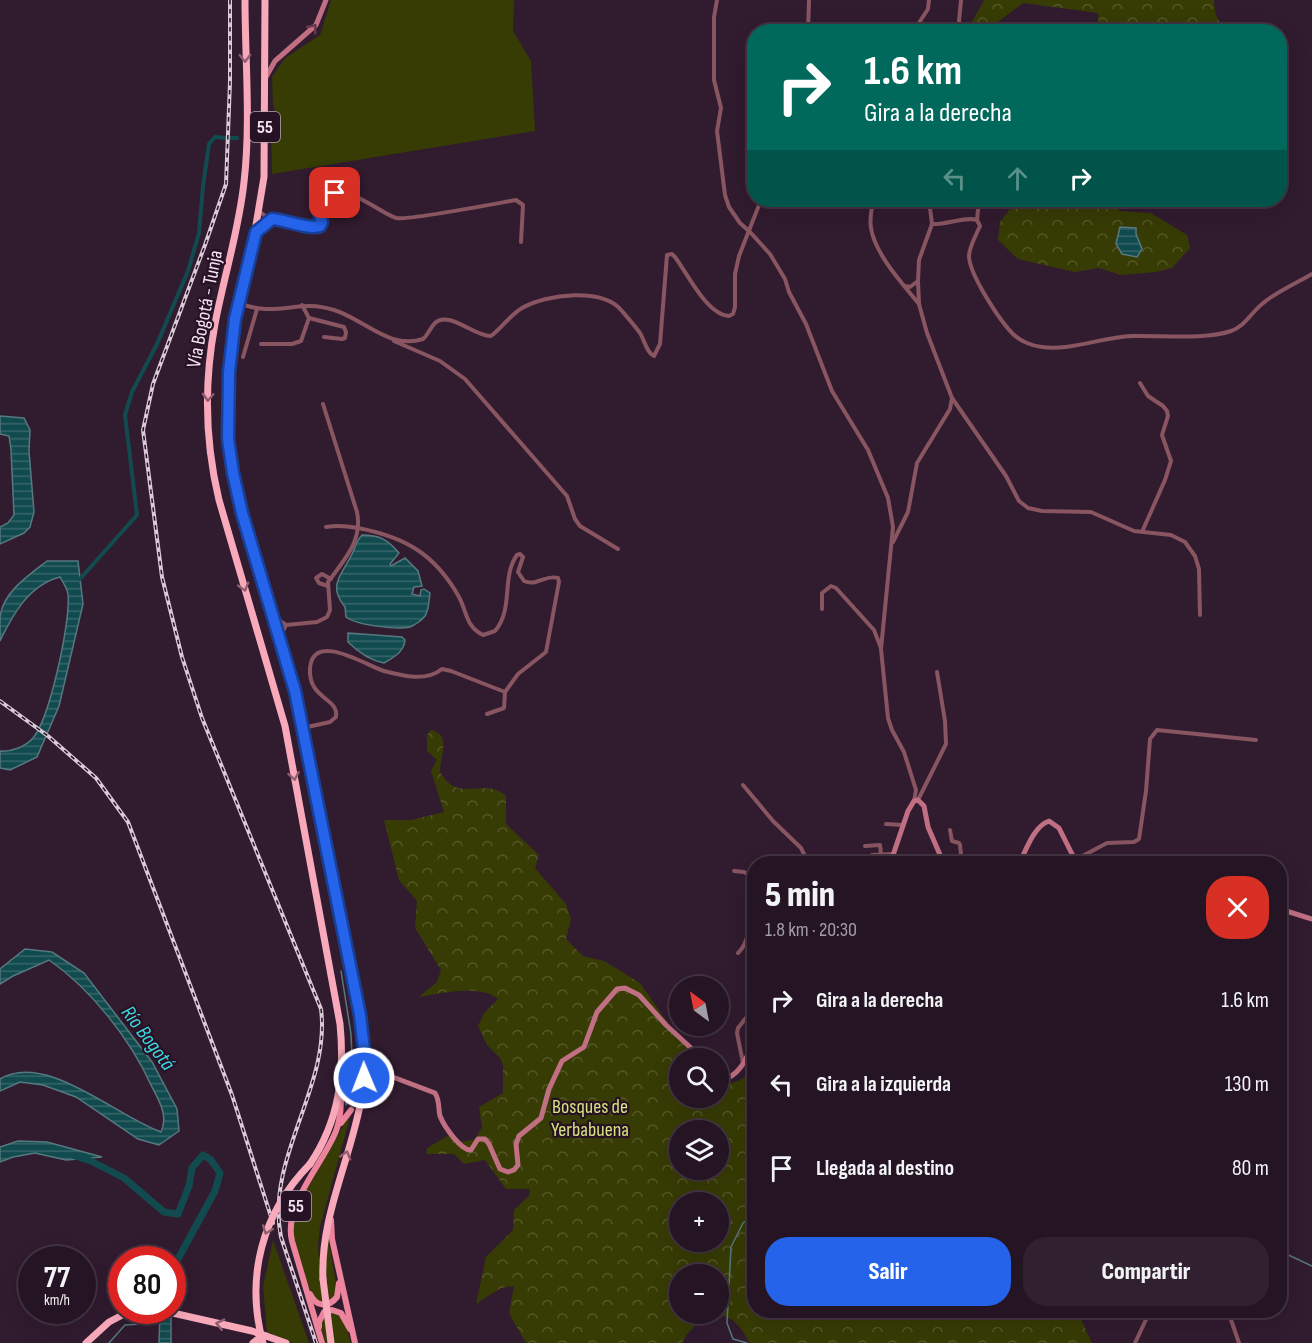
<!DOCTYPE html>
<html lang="es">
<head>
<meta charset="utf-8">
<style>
	body { margin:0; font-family:"Sofia Sans Condensed",sans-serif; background:#312130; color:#f1f3f6; height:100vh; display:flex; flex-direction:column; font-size:22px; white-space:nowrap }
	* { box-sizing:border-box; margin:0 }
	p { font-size:20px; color:#a39ea6 }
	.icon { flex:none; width:33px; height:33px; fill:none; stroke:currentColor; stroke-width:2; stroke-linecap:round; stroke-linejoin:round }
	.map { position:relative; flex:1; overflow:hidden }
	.drawer { position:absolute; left:747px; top:856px; width:540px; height:462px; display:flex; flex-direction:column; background:#251423; border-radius:24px; box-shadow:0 6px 24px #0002,0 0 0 2px #423341 }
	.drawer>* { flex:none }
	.banner { position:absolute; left:747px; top:24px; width:540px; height:183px; border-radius:24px; box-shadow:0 6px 24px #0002,0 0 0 2px #423341; background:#00695c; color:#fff; overflow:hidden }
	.needle { width:39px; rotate:328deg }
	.fabs { position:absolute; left:669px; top:976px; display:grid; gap:12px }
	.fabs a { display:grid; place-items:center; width:60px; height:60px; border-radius:50%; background:#251423; box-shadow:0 6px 24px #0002,0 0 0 2px #423341; font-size:30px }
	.speed { position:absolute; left:18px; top:1246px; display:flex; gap:12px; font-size:30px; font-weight:700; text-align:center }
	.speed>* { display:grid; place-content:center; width:78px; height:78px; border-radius:50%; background:#251423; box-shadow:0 6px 24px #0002,0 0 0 2px #423341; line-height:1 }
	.speed small { font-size:15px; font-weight:400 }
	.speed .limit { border:9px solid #d22; background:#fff; color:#111 }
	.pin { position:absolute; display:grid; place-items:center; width:51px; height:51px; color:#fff; margin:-26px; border-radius:12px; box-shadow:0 3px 9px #0006 }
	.me { position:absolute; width:66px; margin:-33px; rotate:359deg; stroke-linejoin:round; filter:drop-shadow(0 0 4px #0008) }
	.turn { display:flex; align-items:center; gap:21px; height:126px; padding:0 18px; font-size:27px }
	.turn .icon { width:78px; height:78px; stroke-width:2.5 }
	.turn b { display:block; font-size:42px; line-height:51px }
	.lanes { display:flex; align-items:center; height:57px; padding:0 18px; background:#0003; justify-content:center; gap:30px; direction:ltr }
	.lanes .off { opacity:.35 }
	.round { display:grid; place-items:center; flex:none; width:63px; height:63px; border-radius:24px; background:#312130 }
	.overview { display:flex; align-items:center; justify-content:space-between; height:102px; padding:0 18px }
	h1 { font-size:36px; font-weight:800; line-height:45px }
	.action { display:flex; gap:12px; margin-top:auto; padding:12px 18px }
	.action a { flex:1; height:69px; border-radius:24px; background:#2563eb; color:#fff; font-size:24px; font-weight:800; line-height:69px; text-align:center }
	.action a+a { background:#312130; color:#f1f3f6 }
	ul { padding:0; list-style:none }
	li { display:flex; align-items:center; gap:18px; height:84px; padding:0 18px }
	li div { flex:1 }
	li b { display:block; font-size:22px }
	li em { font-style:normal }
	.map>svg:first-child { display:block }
	.green { fill:#373b04 }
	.forest { fill:url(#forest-crowns); fill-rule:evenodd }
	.water { fill:url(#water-rules); stroke:#567980; stroke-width:1.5 }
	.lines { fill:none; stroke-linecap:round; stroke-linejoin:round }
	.stream { stroke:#567980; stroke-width:1.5 }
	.canal { stroke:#124b4f; stroke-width:4 }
	.river { stroke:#124b4f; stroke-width:7 }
	.street { stroke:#885561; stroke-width:4 }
	.secondary { stroke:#c17083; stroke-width:5 }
	.primary { stroke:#ed849e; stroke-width:6 }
	.highway { stroke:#f8aabb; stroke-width:7 }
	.rail-casing { stroke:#dac9d7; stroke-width:4 }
	.rail { stroke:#271225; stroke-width:1.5; stroke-dasharray:4.5; stroke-linecap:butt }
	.highway-bridge { stroke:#f8aabb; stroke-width:7 }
	.oneway { stroke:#65384b }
	.oneway2 { stroke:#905e70 }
	.route-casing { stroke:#184099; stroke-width:15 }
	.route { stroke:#2563eb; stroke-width:10 }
	.labels { text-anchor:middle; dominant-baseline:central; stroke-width:4.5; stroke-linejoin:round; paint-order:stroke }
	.shield { fill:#271225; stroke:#b6a5b4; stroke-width:1.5 }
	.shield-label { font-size:18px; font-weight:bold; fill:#f4e4f1 }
	.street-label { font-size:20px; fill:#f4e4f1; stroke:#271225 }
	.park-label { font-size:20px; fill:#d7e37e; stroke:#271225 }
	.water-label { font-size:21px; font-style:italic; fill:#3cd8e2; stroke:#271225 }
</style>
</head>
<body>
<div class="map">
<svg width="1312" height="1343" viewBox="0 0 1312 1343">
	<defs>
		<pattern id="forest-crowns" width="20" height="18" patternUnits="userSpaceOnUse" patternTransform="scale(1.5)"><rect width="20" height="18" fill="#373b04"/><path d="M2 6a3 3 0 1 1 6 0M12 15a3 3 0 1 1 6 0" fill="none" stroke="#555729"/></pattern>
		<pattern id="water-rules" width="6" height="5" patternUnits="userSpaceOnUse" patternTransform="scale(1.5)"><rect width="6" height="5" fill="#124b4f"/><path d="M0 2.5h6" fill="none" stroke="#356569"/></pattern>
	</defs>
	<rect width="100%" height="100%" fill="#311b2f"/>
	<g class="green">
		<path d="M331,0H514L513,31L531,61L535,131L272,174L271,124L277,115L273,106L272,77L285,58L320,35Z"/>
		<path d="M352,1110L320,1227L318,1245L322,1303L314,1298L307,1283L294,1240L293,1221L301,1200Z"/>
		<path d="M328,1237L337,1288L336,1295L329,1302L325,1259Z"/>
		<path d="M273,1240L309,1343H293L267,1332L263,1287Z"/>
		<path d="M331,1312L337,1313L345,1323L351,1343H325L321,1326L322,1317Z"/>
	</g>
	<g class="forest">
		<path d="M984,0H1214L1215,12L1223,31H1099L1098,13L1023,3L986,31H967Z"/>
		<path d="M1017,200H1118L1119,211L1151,213L1187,235L1190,248L1172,268L1156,272L1121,275L1099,268L1075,272L1018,259L998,240L1000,222Z"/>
		<path d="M431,730C452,734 440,757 440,772C459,805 484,776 506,796V824L539,855L535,868L566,904L571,919L566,939L583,956L604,961L640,983L679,1039L701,1059H680V1098H718L719,1085C735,1083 745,1081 754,1066V1311H1080L1081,1319L1092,1343H750C739,1325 735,1317 714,1314H718V1275H680V1314H707L687,1334L682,1343H526L509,1313L514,1286L501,1288L476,1304L486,1257L513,1230L514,1210L529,1196L530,1189H506L485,1160L464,1164L454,1154H426L427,1148L451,1134L462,1142L475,1139L482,1127L479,1107L503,1093V1065L500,1058L487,1045L478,1026L484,1013L498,999C481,984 440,993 419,997L437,982L441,970L415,928L417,901L399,880L384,820H411L444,812L431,771L437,760L427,751V735ZM680,1131H718V1170H680ZM680,1203H718V1242H680Z"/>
	</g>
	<g class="water">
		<path d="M1120,227L1136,228V234L1142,249L1137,257L1122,254L1116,244Z"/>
		<path d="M0,416L24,418L30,430L29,451L34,512L30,527L24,533L0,544V527L8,523L14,515L11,449L9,436L0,434Z"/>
		<path d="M362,535C380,535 388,540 399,553L390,564L391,566L405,558L418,571L422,586L414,587L412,594L420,596L421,590L424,589L430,593C429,600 429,610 425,616C422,620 415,625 410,627C397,630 356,625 346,617L345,607C328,586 340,577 351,556C355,549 356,541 362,535Z"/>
		<path d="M47,561H78L83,604L59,706L37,757L10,770L0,768V751C11,752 25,747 33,738C50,718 71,620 68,594C67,588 63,582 60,577C29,585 13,614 0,641C0,633 0,625 0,617C3,592 29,575 47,561Z"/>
		<path d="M348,633L402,637L405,640C404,652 394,657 384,663C369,660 358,652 348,642Z"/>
		<path d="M25,949L52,952L84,973L152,1062L177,1109L179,1131L159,1145L138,1139L76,1097L43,1085L20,1082L0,1091V1079C46,1051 117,1117 161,1132C169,1115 158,1099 151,1085C130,1039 91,989 49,960L13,976L0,984V969Z"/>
		<path d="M18,1141L47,1142L102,1157L66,1160L35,1153L13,1157L0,1162V1147Z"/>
		<path d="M160,1311H171V1343H159Z"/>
	</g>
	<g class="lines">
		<g class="stream">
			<path d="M341,971L351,1034L352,1058L346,1105"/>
			<path d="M1280,1251L1312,1266"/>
			<path d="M109,1343L125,1325L159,1323"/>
			<path d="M747,1343L733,1339L727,1323L731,1247L743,1223L754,1215"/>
		</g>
		<g class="canal">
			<path d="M229,138H237"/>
			<path d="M80,579L137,515L125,415L132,392L157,344L188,271L199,233L203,186L209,144L215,137L226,138"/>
		</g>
		<path class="river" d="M75,1156L91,1161L124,1178L164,1212L178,1214L189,1186L192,1168L203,1155L211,1160L220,1173L215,1191L172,1270"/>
		<g class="street">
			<path d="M717,0L714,17V80L721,108L717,131L725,195L729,207L740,223L750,232L770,254L785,279L789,292L806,324L832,391L868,450L888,498L893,527L881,649L888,718L892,730L904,752L916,790L914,801"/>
			<path d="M808,32L809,0"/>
			<path d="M913,32L928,9L929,0"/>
			<path d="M958,32L961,0"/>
			<path d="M873,200C872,209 869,218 871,228C875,254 902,283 919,304"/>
			<path d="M929,200L932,224L919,260L918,281L919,304L927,333L952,398L1006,476L1019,501L1028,508L1042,511L1091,512L1134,531L1171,535L1185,542L1195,556L1199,569L1200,615"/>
			<path d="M259,211L270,220"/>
			<path d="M977,220L979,200"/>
			<path d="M932,224C946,225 966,216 977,220L980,226C976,235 969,247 969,256C969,274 1000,321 1013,334C1020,341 1032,346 1042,347C1071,351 1102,337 1132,336C1160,335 1206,340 1231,331C1245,326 1251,313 1262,304C1277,291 1295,284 1312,274"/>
			<path d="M256,232L272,219C288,220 307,230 320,226C325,213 306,202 332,194C353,187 378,212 396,218C406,221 499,203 516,200L523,205L521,242"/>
			<path d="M905,286L910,287L918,281"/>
			<path d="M238,303C247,306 256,309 265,309C292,310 305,301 334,310C364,319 389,350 423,339C428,335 430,328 435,323C449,310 475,337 491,336C502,328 509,316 522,308C546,294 603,287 622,311C628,318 635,326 640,333C645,341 646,352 654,356L660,344L667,255L672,254L675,257C687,273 707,315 729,316L733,314L735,307V274L739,256L761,200"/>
			<path d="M309,318L344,327L346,332L345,338L342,339L324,337"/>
			<path d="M394,341L440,361L465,379L567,496L575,519L580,526L618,549"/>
			<path d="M261,344H292L301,341L309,318L302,305"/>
			<path d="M243,357L257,309"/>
			<path d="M1140,383L1148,396L1163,406L1167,411L1168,416L1162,435L1171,461L1165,480L1142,532"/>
			<path d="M326,527C337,525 347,526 358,528C405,537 435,554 459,597C467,612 466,627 483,635L495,631C514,609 501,577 517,555L520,554L523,557L518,572L524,581C537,587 545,574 558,578L559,582L546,652L518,674L505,692L504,708L487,714"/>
			<path d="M893,542L908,512L917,463L950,409L952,398"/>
			<path d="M328,586L319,583L316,578L322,574L331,579"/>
			<path d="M822,609V593L831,586L836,588L874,630L881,648"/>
			<path d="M274,617L286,625L317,622L327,617L330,610L328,582C344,560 363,541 357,512L323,404"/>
			<path d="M280,637L286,625"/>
			<path d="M303,728L330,722L336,717C339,697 308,700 310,668C313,630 369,667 384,671C403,676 426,682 442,669L451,671L505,692"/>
			<path d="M743,785L773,821L801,848L809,864"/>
			<path d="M918,800L946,744L945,721L937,672"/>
			<path d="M886,824L903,825"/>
			<path d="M950,830L952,841L959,843L960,845L962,864"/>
			<path d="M865,846L880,845L881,854"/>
			<path d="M872,855L893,854"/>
			<path d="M1075,860L1107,843L1134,842L1139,839L1146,791L1150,739L1157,730L1256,740"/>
			<path d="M734,871L744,872L754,878"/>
			<path d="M738,953C758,933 742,900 754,888"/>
			<path d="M743,1063L737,1033L738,1028L749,1014L754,997"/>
			<path d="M1228,1311L1239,1343"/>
			<path d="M1135,1343L1150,1311"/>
		</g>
		<g class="secondary">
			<path d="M266,77L275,61L316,25L326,0"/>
			<path d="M890,864L908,811L914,801L918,800L924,806L928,827L944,864"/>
			<path d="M1019,864C1026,850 1034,826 1049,821L1059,828L1077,864"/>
			<path d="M1280,909L1312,919"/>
			<path d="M369,1068L435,1093C440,1101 438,1108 440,1116C444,1126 461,1151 471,1150L478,1139H485L489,1144L500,1169L508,1172L514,1170L518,1165L516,1144L519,1136L541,1118L549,1089L562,1061L584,1047L597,1012L617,989L625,988L639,995L666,1025L703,1059"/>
			<path d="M718,1075L728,1078C743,1070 748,1055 754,1040"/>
		</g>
		<g class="primary">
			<path d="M364,1101L367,1098L371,1069"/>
			<path d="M341,1123L351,1110"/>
			<path d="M331,1220L332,1239L355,1343"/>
			<path d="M310,1294C316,1307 328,1308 337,1297L339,1283"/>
			<path d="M319,1327V1322L324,1312L332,1310L341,1313L350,1329"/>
			<path d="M322,1343L292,1241C283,1205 323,1164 336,1131C341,1118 341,1104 341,1090"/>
		</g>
		<g class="highway">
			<path d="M245,0C245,60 251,122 244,182C239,230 224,276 215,324C204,382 205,442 219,500L285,726L340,1024C345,1075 339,1121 310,1164"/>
			<path d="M265,0L264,177L252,249L233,327L227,399L228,439L233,473L242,513L295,691L358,1003C363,1033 367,1064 362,1095C352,1157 320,1215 323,1279"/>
			<path d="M164,1311L252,1331L286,1343"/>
			<path d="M86,1343L109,1322L130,1311"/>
			<path d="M253,1343L258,1339L266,1336"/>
		</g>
		<defs>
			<g id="rail">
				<path d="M230,0V82L226,184L205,245L153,384L143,430L162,577L182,657L202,718L321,1009C331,1087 265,1158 281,1237L316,1343"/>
				<path d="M0,701L48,736L96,778L128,822L232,1095L273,1223"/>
			</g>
		</defs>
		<use href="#rail" class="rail-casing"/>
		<use href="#rail" class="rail"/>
		<g class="highway-bridge">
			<path d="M323,1279L331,1343"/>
			<path d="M263,1343C245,1277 262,1213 310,1164"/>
		</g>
	</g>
	<defs><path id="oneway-chevron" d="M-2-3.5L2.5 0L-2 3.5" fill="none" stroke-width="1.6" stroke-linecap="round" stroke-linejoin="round" transform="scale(1.5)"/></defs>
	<use class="oneway" href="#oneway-chevron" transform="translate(313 28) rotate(-51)"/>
	<g class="oneway2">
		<use href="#oneway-chevron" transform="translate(245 58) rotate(89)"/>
		<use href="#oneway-chevron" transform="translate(208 397) rotate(92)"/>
		<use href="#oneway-chevron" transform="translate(244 587) rotate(74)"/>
		<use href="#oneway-chevron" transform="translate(294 776) rotate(80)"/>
		<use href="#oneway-chevron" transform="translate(346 1155) rotate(-74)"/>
		<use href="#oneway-chevron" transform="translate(267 1230) rotate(110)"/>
		<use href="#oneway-chevron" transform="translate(220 1324) rotate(-167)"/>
	</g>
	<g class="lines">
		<defs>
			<path id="route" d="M335,193L329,195L317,206L322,222L320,226C307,230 287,220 272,219L256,232L235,319L229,372L228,439L233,473L242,513L295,691L360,1015L365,1059L364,1078"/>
		</defs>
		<use href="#route" class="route-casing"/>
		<use href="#route" class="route"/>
	</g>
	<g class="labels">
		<g class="shield">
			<rect x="250" y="112" width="30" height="30" rx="4.5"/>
			<rect x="281" y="1191" width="30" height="30" rx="4.5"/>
		</g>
		<g class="shield-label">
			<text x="265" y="127">55</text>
			<text x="296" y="1206">55</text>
		</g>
		<g class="street-label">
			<text transform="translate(205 309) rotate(-79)">Vía Bogotá - Tunja</text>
		</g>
		<g class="park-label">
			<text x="590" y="1107">Bosques de<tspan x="590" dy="23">Yerbabuena</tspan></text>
		</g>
		<g class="water-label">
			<text transform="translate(148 1038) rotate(53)">Río Bogotá</text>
		</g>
	</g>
</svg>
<div class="fabs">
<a><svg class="needle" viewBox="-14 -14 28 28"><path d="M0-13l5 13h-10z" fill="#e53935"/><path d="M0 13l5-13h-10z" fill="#a39ea6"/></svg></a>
<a><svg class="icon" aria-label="search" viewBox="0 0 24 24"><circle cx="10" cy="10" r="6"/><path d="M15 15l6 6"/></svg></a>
<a><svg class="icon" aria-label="layers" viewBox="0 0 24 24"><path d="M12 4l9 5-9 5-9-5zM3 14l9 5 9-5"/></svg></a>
<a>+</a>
<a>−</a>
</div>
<div class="speed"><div>77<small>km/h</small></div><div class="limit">80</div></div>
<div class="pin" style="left:335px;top:193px;background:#d93025"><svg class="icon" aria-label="arrive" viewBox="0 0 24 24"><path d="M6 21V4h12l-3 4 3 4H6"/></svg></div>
<svg class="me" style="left:364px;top:1078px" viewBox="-20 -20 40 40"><circle r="17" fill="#2563eb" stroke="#fff" stroke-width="3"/><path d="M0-11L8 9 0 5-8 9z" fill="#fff"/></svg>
<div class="banner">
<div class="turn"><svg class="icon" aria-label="right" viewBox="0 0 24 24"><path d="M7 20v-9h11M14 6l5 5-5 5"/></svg><div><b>1.6 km</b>Gira a la derecha</div></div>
<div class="lanes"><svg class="icon off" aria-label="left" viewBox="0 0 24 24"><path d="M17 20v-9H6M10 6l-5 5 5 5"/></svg><svg class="icon off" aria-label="ahead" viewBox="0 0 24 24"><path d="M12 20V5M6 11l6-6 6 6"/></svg><svg class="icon" aria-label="right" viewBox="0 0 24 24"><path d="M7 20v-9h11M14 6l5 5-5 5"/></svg></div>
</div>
<section class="drawer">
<div class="overview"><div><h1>5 min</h1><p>1.8 km · 20:30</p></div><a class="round" style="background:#d93025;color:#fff"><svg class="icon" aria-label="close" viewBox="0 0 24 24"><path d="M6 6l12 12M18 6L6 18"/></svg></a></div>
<ul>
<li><svg class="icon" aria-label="right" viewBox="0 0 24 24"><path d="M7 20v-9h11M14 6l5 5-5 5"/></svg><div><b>Gira a la derecha</b></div><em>1.6 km</em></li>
<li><svg class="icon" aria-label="left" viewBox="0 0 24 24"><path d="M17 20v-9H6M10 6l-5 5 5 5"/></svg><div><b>Gira a la izquierda</b></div><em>130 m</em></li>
<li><svg class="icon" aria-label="arrive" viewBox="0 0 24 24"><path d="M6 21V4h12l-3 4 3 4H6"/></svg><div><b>Llegada al destino</b></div><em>80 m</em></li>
</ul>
<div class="action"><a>Salir</a><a>Compartir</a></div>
</section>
</div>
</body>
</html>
